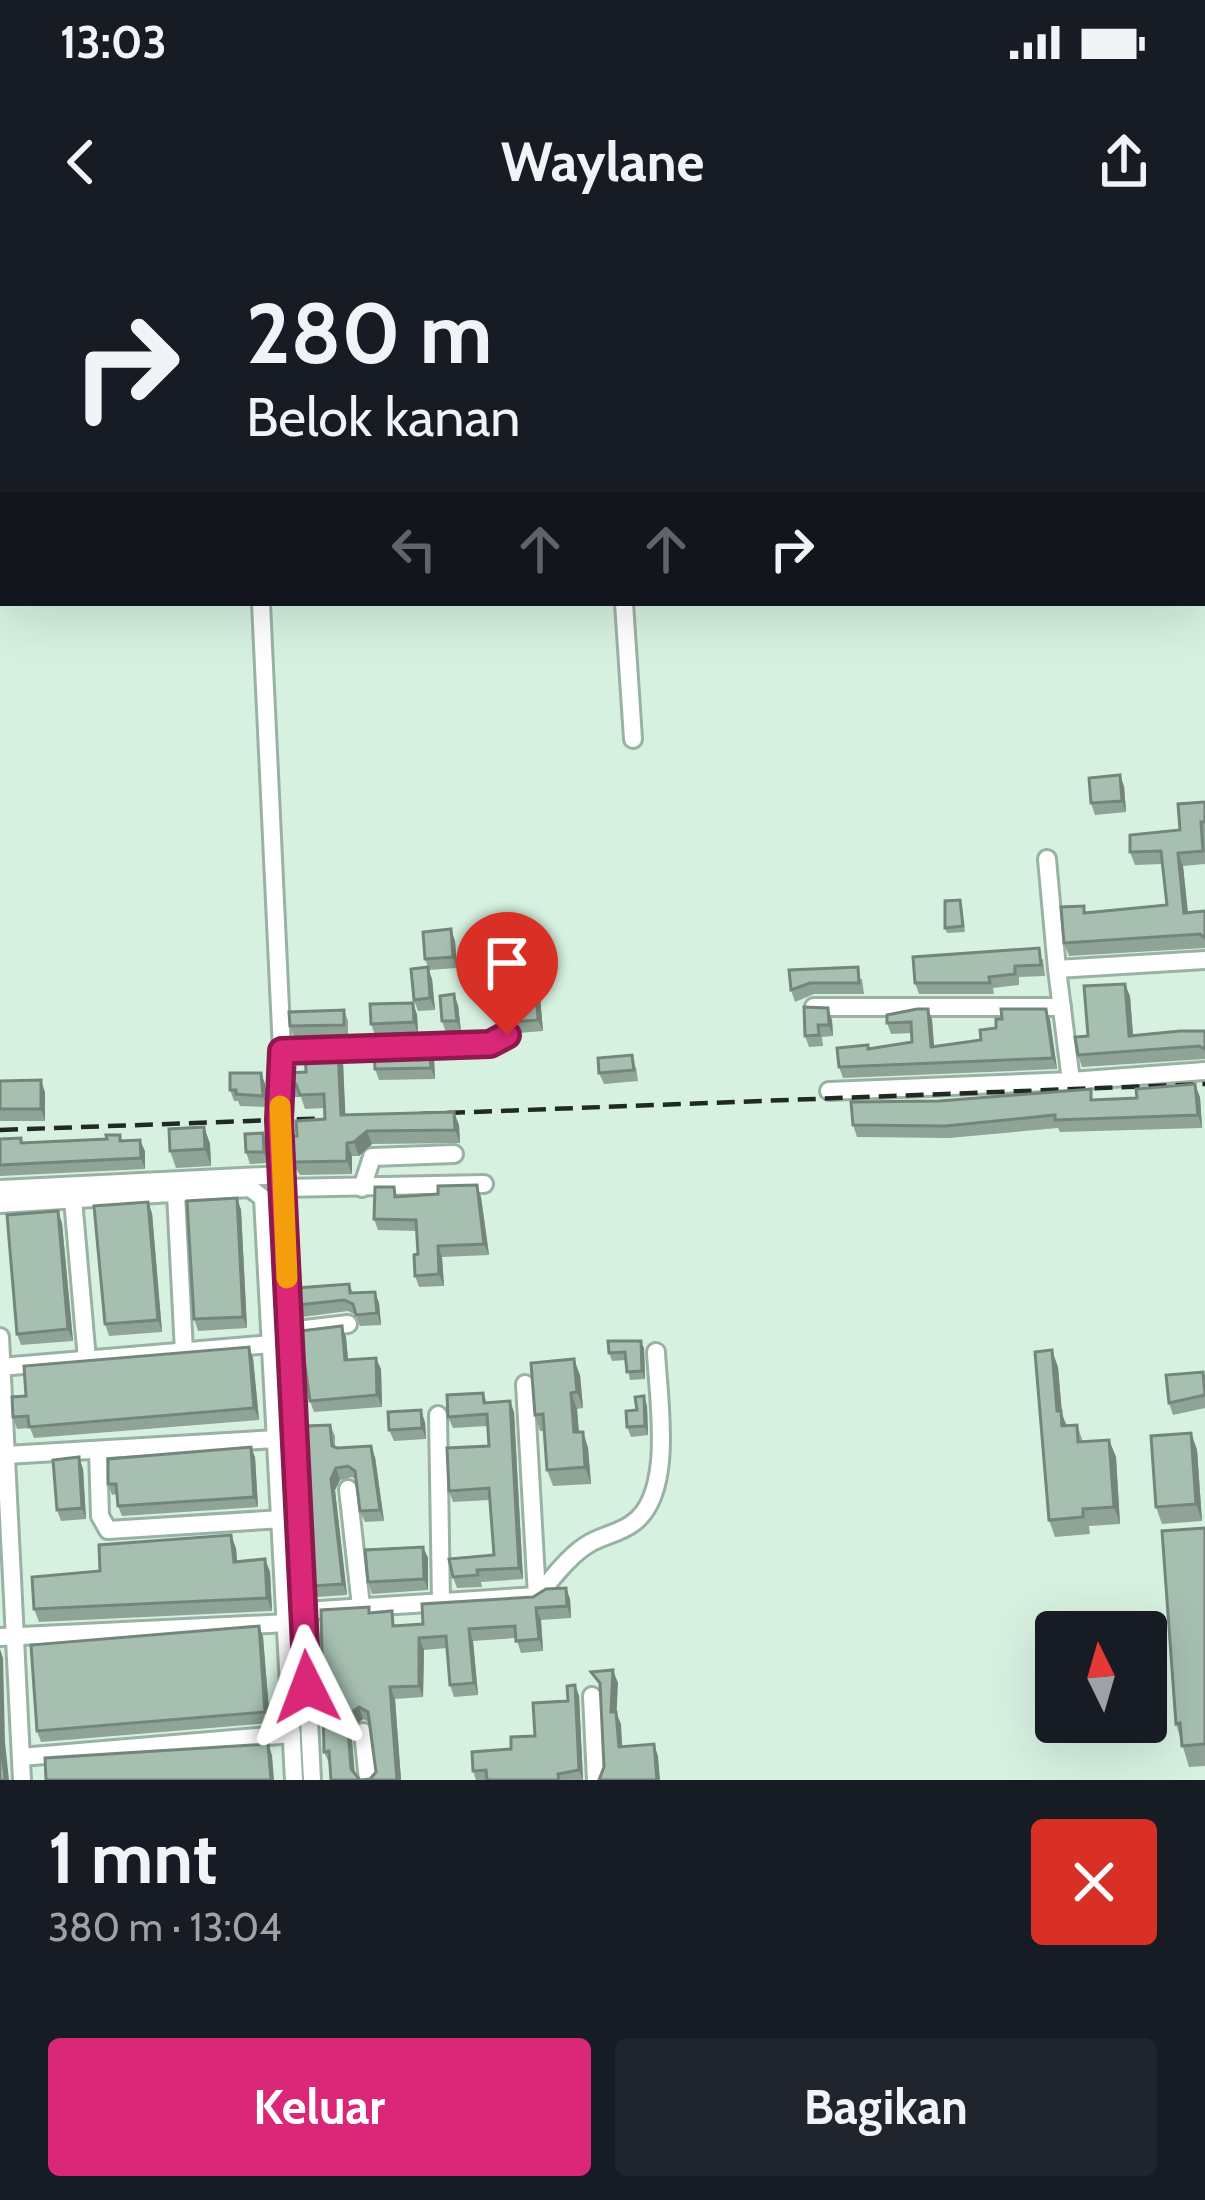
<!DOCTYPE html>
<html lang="id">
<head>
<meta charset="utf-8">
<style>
	body { margin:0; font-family:Cabin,sans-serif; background:#20242c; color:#f1f3f6; height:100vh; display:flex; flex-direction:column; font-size:45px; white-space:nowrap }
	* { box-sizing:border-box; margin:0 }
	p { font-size:39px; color:#9ea1a6 }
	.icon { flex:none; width:66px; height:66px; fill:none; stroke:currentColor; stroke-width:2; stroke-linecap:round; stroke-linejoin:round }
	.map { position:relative; height:1540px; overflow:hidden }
	.panel { display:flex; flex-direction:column; background:#171b24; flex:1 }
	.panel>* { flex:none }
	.hud { position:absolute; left:0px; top:0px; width:1206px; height:366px; box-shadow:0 12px 48px #0002; background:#171b24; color:#f1f3f6; overflow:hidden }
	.needle { width:78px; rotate:355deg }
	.buttons { position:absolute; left:1035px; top:1371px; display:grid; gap:24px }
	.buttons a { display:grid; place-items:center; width:132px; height:132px; border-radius:12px; background:#171b24; box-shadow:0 12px 48px #0002; font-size:60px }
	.pin { position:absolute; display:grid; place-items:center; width:102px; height:102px; color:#fff; margin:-123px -51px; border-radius:50% 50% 50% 0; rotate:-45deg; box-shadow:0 0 12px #0007 }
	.pin .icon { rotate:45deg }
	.me { position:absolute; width:132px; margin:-66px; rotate:357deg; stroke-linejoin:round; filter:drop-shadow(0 0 9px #0008) }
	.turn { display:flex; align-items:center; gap:42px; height:252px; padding:0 48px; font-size:54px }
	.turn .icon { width:156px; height:156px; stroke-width:2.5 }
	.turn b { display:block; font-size:84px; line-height:102px }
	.lanes { display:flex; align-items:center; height:114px; padding:0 48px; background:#0003; justify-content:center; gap:60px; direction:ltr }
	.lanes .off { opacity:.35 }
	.round { display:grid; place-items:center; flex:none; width:126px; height:126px; border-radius:12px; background:#20242c }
	.headline { display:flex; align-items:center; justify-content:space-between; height:204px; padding:0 48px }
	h1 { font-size:72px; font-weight:700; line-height:90px }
	.action { display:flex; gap:24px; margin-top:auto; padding:24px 48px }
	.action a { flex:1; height:138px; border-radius:12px; background:#db2777; color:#fff; font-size:48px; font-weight:700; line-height:138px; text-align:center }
	.action a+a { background:#20242c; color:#f1f3f6 }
	.status { display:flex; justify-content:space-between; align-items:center; height:84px; padding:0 60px; background:#171b24; direction:ltr }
	.status svg { height:33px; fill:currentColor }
	header { display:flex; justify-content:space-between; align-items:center; height:156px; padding:0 48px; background:#171b24; font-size:54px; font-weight:700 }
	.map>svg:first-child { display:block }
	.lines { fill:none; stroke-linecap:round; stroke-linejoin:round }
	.minor-casing { stroke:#9ab2a4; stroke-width:22 }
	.minor { stroke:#fff; stroke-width:16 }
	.rail { stroke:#202a24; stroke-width:4.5; stroke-dasharray:18 9; stroke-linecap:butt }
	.wall { fill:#8fa497 }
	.shaded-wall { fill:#74867b }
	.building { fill:#a6bfb0; stroke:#74867b; stroke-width:3 }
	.route-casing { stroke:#8e194d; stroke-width:30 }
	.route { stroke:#db2777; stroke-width:21 }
	.slow { stroke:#f59e0b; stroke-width:21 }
</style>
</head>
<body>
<div class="status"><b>13:03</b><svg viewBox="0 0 49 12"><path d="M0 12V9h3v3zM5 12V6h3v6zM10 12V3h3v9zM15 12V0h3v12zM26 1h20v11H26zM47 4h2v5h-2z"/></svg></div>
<header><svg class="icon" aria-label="back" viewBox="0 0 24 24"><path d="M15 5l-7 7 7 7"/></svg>Waylane<svg class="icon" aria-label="share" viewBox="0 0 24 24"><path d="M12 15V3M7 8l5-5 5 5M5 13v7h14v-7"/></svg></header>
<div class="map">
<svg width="1205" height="1540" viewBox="0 0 1205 1540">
	<rect width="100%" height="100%" fill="#d7f1e1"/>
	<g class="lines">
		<defs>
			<g id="minor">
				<path d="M244,0V3"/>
				<path d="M0,71H3"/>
				<path d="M261,363L282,811L279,880L312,1540"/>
				<path d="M624,363L633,499"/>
				<path d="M1047,619L1057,729"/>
				<path d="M814,767H1062"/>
				<path d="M282,811L489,804L507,795"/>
				<path d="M1071,841L1057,729L1205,720"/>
				<path d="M829,851L1071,841L1205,831"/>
				<path d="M283,948L484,944"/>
				<path d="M362,948L372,917L454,914"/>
				<path d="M0,949L283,935"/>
				<path d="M176,954L184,1112"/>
				<path d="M73,959L87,1120"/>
				<path d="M0,964L250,948L263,958L294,1540"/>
				<path d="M288,1091L348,1084"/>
				<path d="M0,1097L22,1540"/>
				<path d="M0,1127L271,1104"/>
				<path d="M525,1144L537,1356"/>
				<path d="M438,1175L441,1361"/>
				<path d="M98,1210L100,1276L108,1290L282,1279"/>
				<path d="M6,1215L277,1199"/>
				<path d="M348,1249L361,1366"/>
				<path d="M304,1371L537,1356C553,1338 569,1315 590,1303C604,1295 620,1293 633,1283C675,1253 658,1158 656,1112"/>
				<path d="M0,1397L288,1383"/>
				<path d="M592,1456L596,1540"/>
				<path d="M363,1492L368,1540"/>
				<path d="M21,1517L292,1494"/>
			</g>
		</defs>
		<use href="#minor" class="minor-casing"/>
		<use href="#minor" class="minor"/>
		<g class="rail">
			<path d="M420,874L1205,844"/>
			<path d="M0,890L360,877"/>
		</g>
	</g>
	<g class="wall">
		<path d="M1124,546L1126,572L1095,575L1091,563Z"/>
		<path d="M1205,562V624L1183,626L1188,672L1205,671V708L1069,716L1064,703L1087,673L1167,665L1163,624L1135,625L1130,612L1180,590Z"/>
		<path d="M960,660L965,692L947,693L945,688Z"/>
		<path d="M455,701L457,728L429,730L425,719Z"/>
		<path d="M1043,719L1045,736L1019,737V745L993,748L994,754H919L915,743Z"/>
		<path d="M789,730L862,739L864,754H814L795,762L791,750Z"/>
		<path d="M432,739L435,770L418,771L414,760Z"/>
		<path d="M1130,756L1133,795L1205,791V819L1082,827L1078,815L1088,796Z"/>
		<path d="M540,757L543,791L519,793L510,773Z"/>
		<path d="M458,765L461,792L446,793L442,781Z"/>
		<path d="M804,767L832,780L833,796L822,797L823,806L809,807L805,796Z"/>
		<path d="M928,769L932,780L934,806L981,800L996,788L1046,769L1050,780L1057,829L843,838L839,827L869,808L912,802V793L891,794L887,783Z"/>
		<path d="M344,770L348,781V796L294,798L290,786Z"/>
		<path d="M417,774L418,794L375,795L371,784Z"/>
		<path d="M429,807L434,819L435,839L379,840L375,829Z"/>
		<path d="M343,822L345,875L459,885L460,903L372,904L359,916H352V934L300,935L294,926L289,913L297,896L325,879V868L305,869L301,857H293L288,843L306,832Z"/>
		<path d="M636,827L638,841L604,844L599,833Z"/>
		<path d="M261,833L265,844L267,867L240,866L238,861H234L230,850Z"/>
		<path d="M0,841L45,852V881H0Z"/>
		<path d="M1200,857L1202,888L1060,892L1058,888L949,898L857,897L853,885L1095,860Z"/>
		<path d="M204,887L210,904L211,926L176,928L170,911Z"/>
		<path d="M120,895L122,901L145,911V929L0,936V899L21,898L23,902L107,899Z"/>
		<path d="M267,905L268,923L250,924L246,912Z"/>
		<path d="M398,957H481L489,1015L442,1017L444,1046L419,1047L415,1036L418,1014L416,991L378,990L374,979Z"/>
		<path d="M237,958L241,970L247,1088L198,1091L194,1079Z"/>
		<path d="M152,973L162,1092L109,1096L105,1084Z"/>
		<path d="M62,983L73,1101L21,1105L17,1094Z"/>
		<path d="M349,1044L353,1053L375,1052L379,1063L381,1085L360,1086L356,1075L348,1071L302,1077L297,1065Z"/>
		<path d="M346,1097L348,1119L381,1129L382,1167L314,1172L310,1161Z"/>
		<path d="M249,1107L253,1118L259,1180L34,1198L30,1188L17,1189L13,1177L26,1156Z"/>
		<path d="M644,1108L645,1139L630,1140L626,1120L612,1121L609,1113Z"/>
		<path d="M1058,1127L1062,1174L1067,1186L1077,1185L1083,1202L1109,1200L1116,1217L1120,1284L1089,1286L1090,1294L1055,1297L1049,1280Z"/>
		<path d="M1203,1132L1205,1137V1168L1173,1175L1169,1163Z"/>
		<path d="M580,1135L583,1168L577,1169L579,1192H583L588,1208L591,1244L553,1246L547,1230L545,1191H540L535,1175Z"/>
		<path d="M483,1153L487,1163L514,1172L523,1339L481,1342L482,1347L457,1348L453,1337L494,1315L490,1260L453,1262L449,1251L489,1206L488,1186L453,1188L448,1177Z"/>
		<path d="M644,1156L647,1166L648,1195L631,1197L627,1187Z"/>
		<path d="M425,1182L426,1199L394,1201L389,1190Z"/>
		<path d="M330,1185L335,1196V1207L375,1217L384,1281L365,1282L360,1271L356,1240L352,1237L340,1240L335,1250L347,1355L316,1357L312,1346Z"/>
		<path d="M1191,1193L1197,1210L1202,1281L1162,1284L1156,1267Z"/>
		<path d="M255,1217L258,1267L122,1276L118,1266L117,1254L112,1255L108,1244Z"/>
		<path d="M83,1229L86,1279L61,1281L57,1270Z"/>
		<path d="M1205,1288V1526L1189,1527L1176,1484Z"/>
		<path d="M423,1307L428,1318V1350L372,1354L368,1342Z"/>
		<path d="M236,1308L237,1321L265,1319L270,1332L272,1371L39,1382L34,1369L100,1331Z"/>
		<path d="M566,1348L570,1359L571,1378L541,1380L543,1411L521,1413L516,1398L473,1401L478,1455L454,1457L450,1445L447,1408L424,1410L423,1457L395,1459L401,1540L370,1539L376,1532L369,1482L363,1479L351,1488L355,1534L329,1523L324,1512L371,1373L397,1385L423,1384Z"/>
		<path d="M259,1386L263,1397L270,1483L41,1502L37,1491Z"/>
		<path d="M575,1445L579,1456L583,1540H476L473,1531L535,1496L568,1461Z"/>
	</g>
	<g class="shaded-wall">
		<path d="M1120,535L1124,546L1126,572L1122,561Z"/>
		<path d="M1178,613L1183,626L1189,685L1184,673Z"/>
		<path d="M451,689L455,701L457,728L453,717Z"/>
		<path d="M428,727L432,739L435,770L430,758Z"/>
		<path d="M1125,744L1130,756L1134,808L1129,796Z"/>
		<path d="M536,745L540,757L543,791L538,780Z"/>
		<path d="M454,754L458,765L461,792L457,781Z"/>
		<path d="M413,763L417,774L418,794L414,782Z"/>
		<path d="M828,768L832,780L833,796L829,785Z"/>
		<path d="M928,769L932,780L935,818L931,807Z"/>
		<path d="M1046,769L1050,780L1057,829L1053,818Z"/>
		<path d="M429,807L434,819L435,839L431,828Z"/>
		<path d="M338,808L343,822L346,888L341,875Z"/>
		<path d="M261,833L265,844L267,867L263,856Z"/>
		<path d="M41,840L45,852V881L41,869Z"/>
		<path d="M1195,844L1200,857L1202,888L1198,875Z"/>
		<path d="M454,872L459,885L460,903L455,890Z"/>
		<path d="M204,887L210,904L211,926L205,909Z"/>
		<path d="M367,891L372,904L359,916L354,902Z"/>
		<path d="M263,893L267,905L268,923L264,912Z"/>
		<path d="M140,900L145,911V929L141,918Z"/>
		<path d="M347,903L352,916V934L347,921Z"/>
		<path d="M477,945L481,957L489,1015L484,1004Z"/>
		<path d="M237,958L241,970L247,1088L243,1077Z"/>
		<path d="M148,962L152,973L162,1092L158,1080Z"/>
		<path d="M58,971L62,983L73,1101L68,1089Z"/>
		<path d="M438,1006L442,1017L444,1046L439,1034Z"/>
		<path d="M375,1052L379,1063L381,1085L377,1073Z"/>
		<path d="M342,1086L346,1097L349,1131L345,1120Z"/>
		<path d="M641,1101L644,1108L645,1139L642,1131Z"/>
		<path d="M249,1107L253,1118L259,1180L254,1168Z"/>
		<path d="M1052,1110L1058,1127L1062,1174L1067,1188L1069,1203L1057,1171Z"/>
		<path d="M376,1118L381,1129L382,1167L377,1155Z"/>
		<path d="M574,1119L580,1135L583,1168L577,1152Z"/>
		<path d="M571,1153L577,1169L580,1208L574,1192Z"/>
		<path d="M644,1156L647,1166L648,1195L645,1186Z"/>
		<path d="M510,1161L514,1172L523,1339L519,1328Z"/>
		<path d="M421,1170L425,1182L426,1199L422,1188Z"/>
		<path d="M583,1192L588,1208L591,1244L585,1227Z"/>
		<path d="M1191,1193L1197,1210L1202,1281L1196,1264Z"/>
		<path d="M1109,1200L1116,1217L1120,1284L1114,1267Z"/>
		<path d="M371,1206L375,1217L384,1281L380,1270Z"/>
		<path d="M251,1207L255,1217L258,1267L254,1257Z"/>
		<path d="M79,1217L83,1229L86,1279L82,1268Z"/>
		<path d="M336,1228L340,1240L335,1250L347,1355L343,1344L331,1239Z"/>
		<path d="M231,1295L236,1308L238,1335L234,1322Z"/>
		<path d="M423,1307L428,1318V1350L424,1339Z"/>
		<path d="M265,1319L270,1332L272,1371L267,1358Z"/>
		<path d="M566,1348L570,1359L571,1378L567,1366Z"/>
		<path d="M536,1368L541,1380L543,1411L539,1399Z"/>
		<path d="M259,1386L263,1397L270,1483L265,1472Z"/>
		<path d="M469,1389L473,1401L478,1455L474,1443Z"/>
		<path d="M419,1398L424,1410L423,1457L419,1446Z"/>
		<path d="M0,1409L3,1418L5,1502L9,1540H5L0,1487Z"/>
		<path d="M613,1430L618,1443L616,1485L611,1472Z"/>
		<path d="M575,1445L579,1456L583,1540L579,1530Z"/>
		<path d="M390,1447L395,1459L401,1540H397Z"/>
		<path d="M359,1467L363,1479L351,1488L355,1540L351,1529L347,1476Z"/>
		<path d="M616,1472L621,1484L623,1520L619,1507Z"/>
		<path d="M268,1504L272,1515L274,1540H271Z"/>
		<path d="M654,1504L658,1516L660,1540H657Z"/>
	</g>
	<g class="building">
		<path d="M0,0H28V3H3V10H0Z"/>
		<rect x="101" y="0" width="30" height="3"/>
		<rect x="1029" y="0" width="107" height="3"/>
		<path d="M1120,535L1122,561L1091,563L1089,538Z"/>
		<path d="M1205,562V582H1201L1203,611L1178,613L1184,673L1205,671V698L1200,694L1064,703L1061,667L1084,666V673L1167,665L1161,611L1130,612V595L1180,590L1178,564Z"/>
		<path d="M960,660L963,686L945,688V661Z"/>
		<path d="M451,689L453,717L425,719L423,692Z"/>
		<path d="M1039,708L1041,725L1015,726V734L989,737L990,743H915L913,717Z"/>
		<path d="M428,727L430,758L414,760L411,729Z"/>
		<path d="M858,727L859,743H810L791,750L789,730Z"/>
		<path d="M1125,744L1129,796L1180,791H1205V809L1199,806L1078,815L1075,797L1088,796L1084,746Z"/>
		<path d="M536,745L538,780L515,782L510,773L508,748Z"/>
		<path d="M454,754L457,781H442L440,756Z"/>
		<path d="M413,763L414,782L371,784L370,764Z"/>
		<path d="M804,767L828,768L829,785H818L819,795L805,796Z"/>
		<path d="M917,769H928L931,807L981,800L980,790L996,788V779H1002L1001,769H1046L1053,818L839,827L837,808L868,805V809L912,802L911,782L887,783V775Z"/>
		<path d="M344,770V785L290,786L289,772Z"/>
		<path d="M429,807L431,828L375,829L374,809Z"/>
		<path d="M338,808L341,875L454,872L455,890L367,891L354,902L347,903V921L295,922L289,913L288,897L297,896L296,881L325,879L324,854L300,855L296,844L288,843V833L306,832L305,809Z"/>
		<path d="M632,815L634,830L599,833L598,818Z"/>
		<path d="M230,833H261L263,856L236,854V850H230Z"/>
		<path d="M41,840V869H0V841Z"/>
		<path d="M1195,844L1198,875L1055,880V875L945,886L853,885L851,862L939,861L1091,849V860L1137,858L1136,849Z"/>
		<path d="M204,887L205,909L170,911L169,889Z"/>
		<path d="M263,893L264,912H246L245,894Z"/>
		<path d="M106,895H120V901L140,900L141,918L0,925V899L21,898V903L107,899Z"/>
		<path d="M477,945L484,1004L438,1006L439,1034L415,1036L414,1015L418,1014L416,980L374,979L375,947H394L395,957L438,954V946Z"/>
		<path d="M237,958L243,1077L194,1079L187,961Z"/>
		<path d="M148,962L158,1080L105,1084L94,966Z"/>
		<path d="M58,971L68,1089L17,1094L7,975Z"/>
		<path d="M349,1044L350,1053L375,1052L377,1073L356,1075L353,1064L344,1060L297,1065V1048Z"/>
		<path d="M342,1086L345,1120L376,1118L377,1155L310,1161L300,1091Z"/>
		<path d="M608,1101H641L642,1131L627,1132L625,1112L609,1113Z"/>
		<path d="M249,1107L254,1168L29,1187L28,1176L13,1177L12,1157L26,1156L24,1126Z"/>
		<path d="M1052,1110L1057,1171H1061L1062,1186L1077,1185L1078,1202L1109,1200L1114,1267L1083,1269V1277L1049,1280L1035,1112Z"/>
		<path d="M574,1119L577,1152L571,1153L574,1192H583L585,1227L547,1230L543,1174L535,1175L531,1123Z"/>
		<path d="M1203,1132L1205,1155L1169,1163L1166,1135Z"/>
		<path d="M483,1153L484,1163L510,1161L519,1328L477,1330L478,1335L453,1337L449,1319L494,1315L489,1248L449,1251L447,1208L489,1206L487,1174L448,1177L447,1155Z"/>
		<path d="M644,1156L645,1186L627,1187L626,1171L637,1170L635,1157Z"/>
		<path d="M421,1170L422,1188L389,1190L388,1172Z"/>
		<path d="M330,1185L332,1206L337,1208L371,1206L380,1270L360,1271L355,1231L348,1226L336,1228L331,1239L343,1344L312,1346L306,1186Z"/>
		<path d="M1191,1193L1196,1264L1156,1267L1151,1196Z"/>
		<path d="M251,1207L254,1257L118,1266L116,1244H108V1219Z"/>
		<path d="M79,1217L82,1268L57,1270L53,1220Z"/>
		<path d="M1205,1288V1504L1182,1506L1180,1483L1176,1484L1162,1291Z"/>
		<path d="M231,1295L234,1322L265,1319L267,1358L34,1369L32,1337L100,1331L99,1305Z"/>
		<path d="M423,1307L424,1339L368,1342L365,1310Z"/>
		<path d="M566,1348L567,1366L536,1368L539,1399L516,1401L515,1386L469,1389L474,1443L450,1445L446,1396L419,1398V1446L390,1447L397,1540H361L370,1539L376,1532L368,1472L359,1467L347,1476L351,1529L360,1540H331L329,1511L324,1512L321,1370L369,1367V1373L392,1371L393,1386L423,1384L422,1364L533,1357L546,1349Z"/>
		<path d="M259,1386L265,1472L37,1491L31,1405Z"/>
		<path d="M613,1430L611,1472H616L619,1507L654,1504L657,1540H599L604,1527L600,1443L591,1432Z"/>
		<path d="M575,1445L579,1530L558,1534L559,1540H487L486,1530L473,1531L472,1512L511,1509V1497L535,1496L533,1463L568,1461L567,1446Z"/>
		<path d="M0,1484V1487L5,1540H0Z"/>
		<path d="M268,1504L271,1540H46L45,1518Z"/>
	</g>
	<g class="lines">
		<defs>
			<path id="route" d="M307,1447L279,880L282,811L490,804L507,795"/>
		</defs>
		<use href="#route" class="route-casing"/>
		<use href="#route" class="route"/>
		<path class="slow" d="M280,866L287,1038"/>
	</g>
</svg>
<div class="buttons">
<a><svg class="needle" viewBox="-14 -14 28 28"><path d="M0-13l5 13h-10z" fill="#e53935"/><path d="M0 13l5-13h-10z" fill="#9ea1a6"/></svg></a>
</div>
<div class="pin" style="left:507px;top:795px;background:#d93025"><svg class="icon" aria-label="arrive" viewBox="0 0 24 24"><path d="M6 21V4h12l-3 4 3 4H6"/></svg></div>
<svg class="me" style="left:307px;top:1447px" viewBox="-20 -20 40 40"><path d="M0-17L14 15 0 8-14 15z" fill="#db2777" stroke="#fff" stroke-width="4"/></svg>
<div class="hud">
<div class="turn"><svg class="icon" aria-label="right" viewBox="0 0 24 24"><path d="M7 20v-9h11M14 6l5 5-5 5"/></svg><div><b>280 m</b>Belok kanan</div></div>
<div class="lanes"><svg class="icon off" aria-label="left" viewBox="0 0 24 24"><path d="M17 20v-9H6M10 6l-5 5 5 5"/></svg><svg class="icon off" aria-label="ahead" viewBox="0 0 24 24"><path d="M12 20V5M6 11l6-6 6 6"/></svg><svg class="icon off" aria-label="ahead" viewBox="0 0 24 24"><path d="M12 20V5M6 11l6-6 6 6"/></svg><svg class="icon" aria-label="right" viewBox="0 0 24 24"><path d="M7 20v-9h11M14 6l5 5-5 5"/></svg></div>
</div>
</div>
<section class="panel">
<div class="headline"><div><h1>1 mnt</h1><p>380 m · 13:04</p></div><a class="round" style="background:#d93025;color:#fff"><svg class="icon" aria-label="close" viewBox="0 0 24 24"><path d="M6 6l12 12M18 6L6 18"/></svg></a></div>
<div class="action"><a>Keluar</a><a>Bagikan</a></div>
</section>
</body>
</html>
